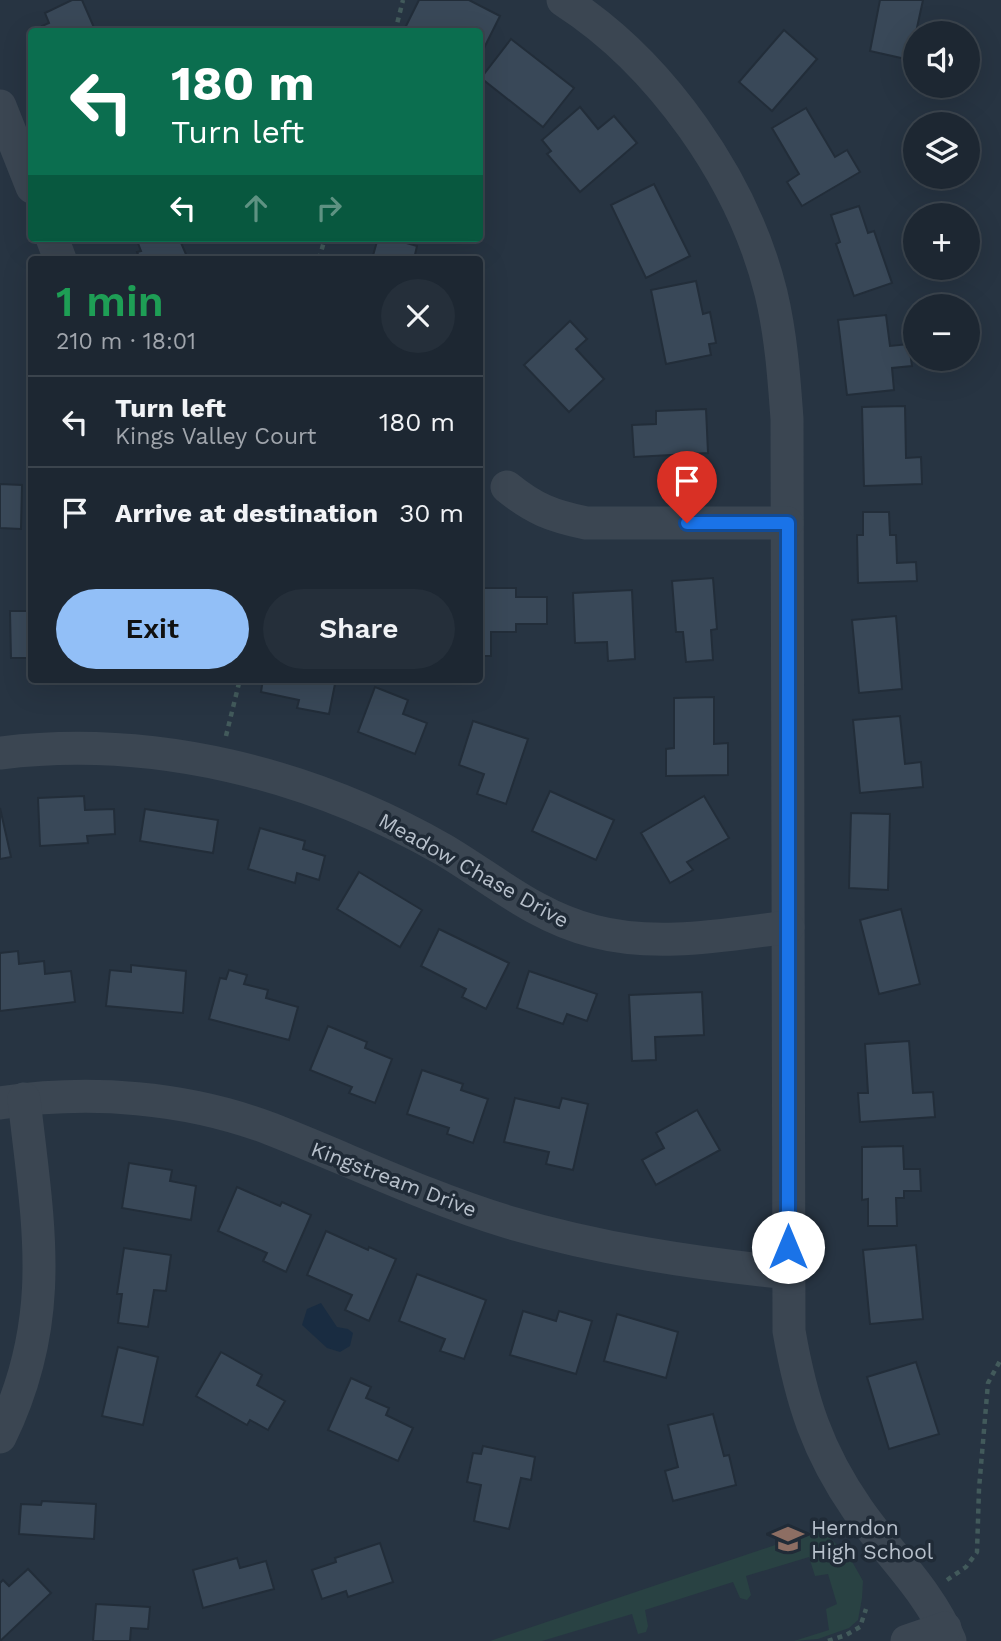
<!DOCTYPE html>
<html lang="en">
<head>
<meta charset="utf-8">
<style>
	body { margin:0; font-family:"Work Sans",sans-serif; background:#252f3a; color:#f1f3f6; height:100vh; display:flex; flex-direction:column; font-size:26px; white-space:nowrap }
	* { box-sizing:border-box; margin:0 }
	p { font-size:23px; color:#a0a5ac }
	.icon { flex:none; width:38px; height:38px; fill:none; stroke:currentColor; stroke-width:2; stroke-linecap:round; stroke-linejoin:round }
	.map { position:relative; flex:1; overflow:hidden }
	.drawer { position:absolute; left:28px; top:256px; width:455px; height:427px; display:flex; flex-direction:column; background:#1d2732; border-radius:7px; box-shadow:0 7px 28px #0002,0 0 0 2px #3b444d }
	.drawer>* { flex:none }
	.guide { position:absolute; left:28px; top:28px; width:455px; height:214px; border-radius:7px; box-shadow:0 7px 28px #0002,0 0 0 2px #3b444d; background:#0b6e4f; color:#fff; overflow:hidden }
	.buttons { position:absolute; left:903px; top:21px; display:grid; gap:14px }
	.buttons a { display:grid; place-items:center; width:77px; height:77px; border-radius:50%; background:#1d2732; box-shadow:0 7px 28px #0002,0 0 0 2px #3b444d; font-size:35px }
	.pin { position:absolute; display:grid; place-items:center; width:60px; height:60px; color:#fff; margin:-72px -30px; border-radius:50% 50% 50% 0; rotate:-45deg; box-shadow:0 0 7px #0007 }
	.pin .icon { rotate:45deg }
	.me { position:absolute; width:77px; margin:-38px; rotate:0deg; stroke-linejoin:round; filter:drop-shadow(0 0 5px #0008) }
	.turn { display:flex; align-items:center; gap:24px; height:147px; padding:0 28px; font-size:32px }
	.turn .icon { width:91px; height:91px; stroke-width:2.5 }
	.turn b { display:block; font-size:49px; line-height:60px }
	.lanes { display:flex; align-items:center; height:66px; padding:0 28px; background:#0003; justify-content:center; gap:35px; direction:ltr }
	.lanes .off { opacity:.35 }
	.round { display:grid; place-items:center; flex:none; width:74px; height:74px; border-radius:37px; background:#252f3a }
	.overview { display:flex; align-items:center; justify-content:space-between; height:119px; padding:0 28px }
	h1 { font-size:42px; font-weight:600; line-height:52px; color:#1e9e55 }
	.primary-button { display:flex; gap:14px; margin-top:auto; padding:14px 28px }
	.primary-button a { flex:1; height:80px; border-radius:42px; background:#92bff7; color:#111; font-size:28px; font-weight:600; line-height:80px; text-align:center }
	.primary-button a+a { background:#252f3a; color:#f1f3f6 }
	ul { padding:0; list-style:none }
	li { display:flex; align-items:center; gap:21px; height:91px; padding:0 28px; border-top:2px solid #3b444d }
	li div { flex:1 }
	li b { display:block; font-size:26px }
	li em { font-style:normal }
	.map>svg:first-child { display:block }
	.green { fill:#294243 }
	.water { fill:#192c41 }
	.building { fill:#394858; stroke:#222d39; stroke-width:2 }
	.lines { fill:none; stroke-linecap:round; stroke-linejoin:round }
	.path { stroke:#425a5b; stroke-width:4.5; stroke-dasharray:5 5; stroke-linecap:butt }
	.minor { stroke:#3b4652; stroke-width:33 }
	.route-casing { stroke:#114b97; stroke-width:18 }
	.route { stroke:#1a73e8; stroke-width:12 }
	.labels { text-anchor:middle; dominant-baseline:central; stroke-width:7; stroke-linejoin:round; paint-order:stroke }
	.street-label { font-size:21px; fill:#b8c1cc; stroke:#202b37 }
	.poi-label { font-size:21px; fill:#b8c1cc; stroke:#202b37; text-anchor:start }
</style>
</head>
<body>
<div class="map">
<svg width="1001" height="1641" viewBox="0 0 1001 1641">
	<rect width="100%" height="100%" fill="#273442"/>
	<path class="green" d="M820,1528L850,1558L863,1581L862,1598L858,1620L849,1628L818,1639L794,1641L829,1630L826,1609L837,1604L828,1574L815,1576L809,1557L746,1576L751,1595L747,1600L740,1598L733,1582L645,1610L648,1626L646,1632L638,1634L632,1614L542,1641H490L793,1539Z"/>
	<path class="water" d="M321,1303L337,1327L348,1329L353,1333L350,1346L340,1352L327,1348L302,1325L307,1309Z"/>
	<g class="building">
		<path d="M72,0H82L96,32H44L42,26L49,23L45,13Z"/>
		<path d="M419,0H469L500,16L480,56V32L404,30Z"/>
		<path d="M880,0H923L910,60L870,51Z"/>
		<path d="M784,30L817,59L772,111L739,82Z"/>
		<path d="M511,39L574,88L543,127L481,78Z"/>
		<path d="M580,107L598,129L614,116L637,143L580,192L547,154L551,151L542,140Z"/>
		<path d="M806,108L835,157L847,150L860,172L802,206L787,182L799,174L772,128Z"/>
		<path d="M654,184L690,256L646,278L611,205Z"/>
		<path d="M859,206L868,233L874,231L892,283L854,296L836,244L840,242L831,215Z"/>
		<path d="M136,238H179L188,259H140L137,252L141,251Z"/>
		<path d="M378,238H389L417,246L414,259H372Z"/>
		<path d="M696,281L703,314L710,312L716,343L709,344L711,355L666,364L651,290Z"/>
		<path d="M886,315L890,346L909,344L912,366L892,368L894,390L847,395L838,320Z"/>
		<path d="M570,321L587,339L576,349L604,379L569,412L524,365Z"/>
		<path d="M905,406L906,458L921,457L922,484L864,486L862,407Z"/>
		<path d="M706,409L708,453L634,457L632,425L656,424V411Z"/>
		<path d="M0,484L22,485L21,529L0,528Z"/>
		<path d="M863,512H889L890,535H896L897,563L916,562L917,581L858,583L857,535H863Z"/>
		<path d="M713,578L717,629L711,630L713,660L686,662L683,632H676L672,581Z"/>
		<path d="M480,588H516V597H547V624H516V632H491V656H480Z"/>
		<path d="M632,590L635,659L608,661L607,642L575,643L573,593Z"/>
		<path d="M10,611H32V658H11Z"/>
		<path d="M896,616L902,689L859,693L852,620Z"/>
		<path d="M263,679H336L329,714L297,708L299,700L261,692Z"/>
		<path d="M375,687L408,700L403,714L427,723L415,754L358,732Z"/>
		<path d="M714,697V744L728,743V775L666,776V749L674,748V698Z"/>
		<path d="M900,716L905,764L921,762L923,787L860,793L853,720Z"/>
		<path d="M473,721L528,739L506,804L477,794L484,774L459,765Z"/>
		<path d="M550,791L614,820L596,860L532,831Z"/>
		<path d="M84,796L85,810L114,809L115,834L87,836L88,843L40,846L38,798Z"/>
		<path d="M704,796L729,838L687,862L693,870L670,883L641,833Z"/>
		<path d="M0,808L11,857L0,859Z"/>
		<path d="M145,809L218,820L213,853L140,841Z"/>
		<path d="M851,813L890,814L888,890L849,888Z"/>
		<path d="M260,828L305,841L303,849L325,856L319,880L297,873L295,883L248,869Z"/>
		<path d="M359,872L422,910L400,947L337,909Z"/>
		<path d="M901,909L920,984L879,994L860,920Z"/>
		<path d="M439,929L509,963L486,1009L462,997L466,989L421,966Z"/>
		<path d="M18,951L19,964L44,961L45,974L71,971L75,1002L0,1011V953Z"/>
		<path d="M131,965L186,971L183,1013L106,1006L110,970L131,972Z"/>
		<path d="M229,970L247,975L244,984L268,990L266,998L298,1007L289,1040L209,1019L220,978L226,979Z"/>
		<path d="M529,971L597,994L587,1021L567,1014L563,1024L517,1008Z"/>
		<path d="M702,992L704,1035L655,1037L656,1060L632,1061L629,995Z"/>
		<path d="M328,1026L367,1042L365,1048L392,1059L375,1103L349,1093L352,1087L310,1070Z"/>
		<path d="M909,1041L913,1093L933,1092L935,1117L860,1122L858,1093H868L865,1044Z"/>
		<path d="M422,1070L463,1084L461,1090L488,1099L473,1143L447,1134L449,1128L407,1114Z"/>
		<path d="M515,1098L559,1108L562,1098L588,1104L573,1170L546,1164L549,1152L504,1142Z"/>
		<path d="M697,1110L720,1150L656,1185L642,1160L664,1148L656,1133Z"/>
		<path d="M903,1146L904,1169H920L921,1191H904V1198H896L897,1226H868V1199L862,1200V1147Z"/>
		<path d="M129,1163L172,1170L170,1181L196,1186L191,1220L122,1208Z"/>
		<path d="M237,1187L280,1206L282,1202L311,1215L286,1272L263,1261L267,1253L218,1231Z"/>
		<path d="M326,1231L368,1250L369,1247L396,1259L369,1321L345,1310L352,1295L307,1275Z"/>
		<path d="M916,1245L923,1319L870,1324L863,1250Z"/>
		<path d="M124,1248L171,1255L166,1291L154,1290L148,1327L118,1323L122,1294H117Z"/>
		<path d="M417,1274L486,1300L464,1359L440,1351L445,1339L399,1321Z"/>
		<path d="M523,1311L556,1321L559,1311L592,1321L576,1374L510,1355Z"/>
		<path d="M617,1314L678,1332L666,1378L604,1361Z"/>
		<path d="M118,1347L158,1357L143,1425L102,1416Z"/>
		<path d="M221,1352L262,1375L257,1385L285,1401L268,1430L250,1420L247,1425L196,1396Z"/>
		<path d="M916,1362L939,1434L889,1449L867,1377Z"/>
		<path d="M351,1378L371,1387L366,1398L389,1408L386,1415L413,1428L398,1461L328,1430Z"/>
		<path d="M713,1414L724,1456L729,1455L736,1485L673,1501L665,1471L678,1467L668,1425Z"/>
		<path d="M483,1446L535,1457L531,1480L521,1478L509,1529L474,1521L481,1485L467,1482L473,1453L481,1454Z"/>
		<path d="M42,1501L96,1504L94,1539L19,1534L21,1504L41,1505Z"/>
		<path d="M380,1543L393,1582L348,1597L346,1591L322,1599L312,1570L336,1562L335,1558Z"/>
		<path d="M237,1558L240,1568L266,1561L274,1589L203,1608L193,1570Z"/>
		<path d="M28,1569L51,1593L0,1641V1583L3,1580L9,1586Z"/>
		<path d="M96,1604L150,1607L148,1629L131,1628L130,1641H93Z"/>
	</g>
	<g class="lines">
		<g class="path">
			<path d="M395,32L403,0"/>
			<path d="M319,259L325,238"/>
			<path d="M226,736L240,679"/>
			<path d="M947,1580L966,1567L977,1552L979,1489L988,1383L1001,1359"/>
			<path d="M828,1641L846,1635L860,1627L866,1609"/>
		</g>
		<g class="minor">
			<path d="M563,0C661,63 743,180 771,293C781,335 784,377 787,419L789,1331C801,1400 817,1451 858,1510C889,1555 928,1589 950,1641"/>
			<path d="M0,106L32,187"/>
			<path d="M52,238L60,259"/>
			<path d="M507,487C534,509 552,516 586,523H787"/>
			<path d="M0,753C154,734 311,774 444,850C493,879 536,917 593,931C657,948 723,935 788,927"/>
			<path d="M0,1103C89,1089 187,1097 271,1129C350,1160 426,1197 508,1222C599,1249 693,1263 788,1273"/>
			<path d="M0,1437C58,1318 38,1224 24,1099"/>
			<path d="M907,1641L945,1628"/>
		</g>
	</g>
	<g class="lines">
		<defs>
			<path id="route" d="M687,523H788V1247"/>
		</defs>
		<use href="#route" class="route-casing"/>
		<use href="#route" class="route"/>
	</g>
	<defs>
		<symbol id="school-bare" viewBox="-9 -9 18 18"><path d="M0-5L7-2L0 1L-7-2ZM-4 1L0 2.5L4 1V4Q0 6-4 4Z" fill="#8d6e63" stroke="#202b37" stroke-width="2.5" paint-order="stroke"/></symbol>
	</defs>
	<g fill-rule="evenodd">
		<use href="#school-bare" x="766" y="1517" width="44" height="44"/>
	</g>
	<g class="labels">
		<g class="street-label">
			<text transform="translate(474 870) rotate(29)">Meadow Chase Drive</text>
			<text transform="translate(394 1179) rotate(21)">Kingstream Drive</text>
		</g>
		<g class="poi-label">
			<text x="811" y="1527">Herndon<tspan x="811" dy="24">High School</tspan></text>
		</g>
	</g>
</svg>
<div class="buttons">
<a><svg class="icon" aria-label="sound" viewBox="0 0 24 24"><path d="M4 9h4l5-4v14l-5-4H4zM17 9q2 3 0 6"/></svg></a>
<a><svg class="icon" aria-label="layers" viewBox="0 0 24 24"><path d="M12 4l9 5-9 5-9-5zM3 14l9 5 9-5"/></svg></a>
<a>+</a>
<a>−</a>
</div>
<div class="pin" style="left:687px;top:523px;background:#d93025"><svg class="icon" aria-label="arrive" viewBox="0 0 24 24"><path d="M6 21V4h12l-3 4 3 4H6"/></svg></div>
<svg class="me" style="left:788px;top:1247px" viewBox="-20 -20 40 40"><circle r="19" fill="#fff"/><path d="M0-13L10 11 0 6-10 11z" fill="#1a73e8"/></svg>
<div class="guide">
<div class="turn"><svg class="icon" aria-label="left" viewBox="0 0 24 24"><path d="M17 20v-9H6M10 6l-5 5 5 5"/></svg><div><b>180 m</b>Turn left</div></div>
<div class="lanes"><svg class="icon" aria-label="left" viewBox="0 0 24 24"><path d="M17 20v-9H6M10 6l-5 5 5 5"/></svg><svg class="icon off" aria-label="ahead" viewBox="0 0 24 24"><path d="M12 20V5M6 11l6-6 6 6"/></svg><svg class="icon off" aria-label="right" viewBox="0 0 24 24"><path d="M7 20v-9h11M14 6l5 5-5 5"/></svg></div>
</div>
<section class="drawer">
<div class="overview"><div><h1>1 min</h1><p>210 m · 18:01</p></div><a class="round"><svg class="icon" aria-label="close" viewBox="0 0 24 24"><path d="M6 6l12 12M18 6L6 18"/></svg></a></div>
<ul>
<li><svg class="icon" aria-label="left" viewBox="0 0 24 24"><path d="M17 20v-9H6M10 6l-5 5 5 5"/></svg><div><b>Turn left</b><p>Kings Valley Court</p></div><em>180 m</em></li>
<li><svg class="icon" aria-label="arrive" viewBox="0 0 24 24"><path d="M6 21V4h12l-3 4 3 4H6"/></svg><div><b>Arrive at destination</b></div><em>30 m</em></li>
</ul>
<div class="primary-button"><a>Exit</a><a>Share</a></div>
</section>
</div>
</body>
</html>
